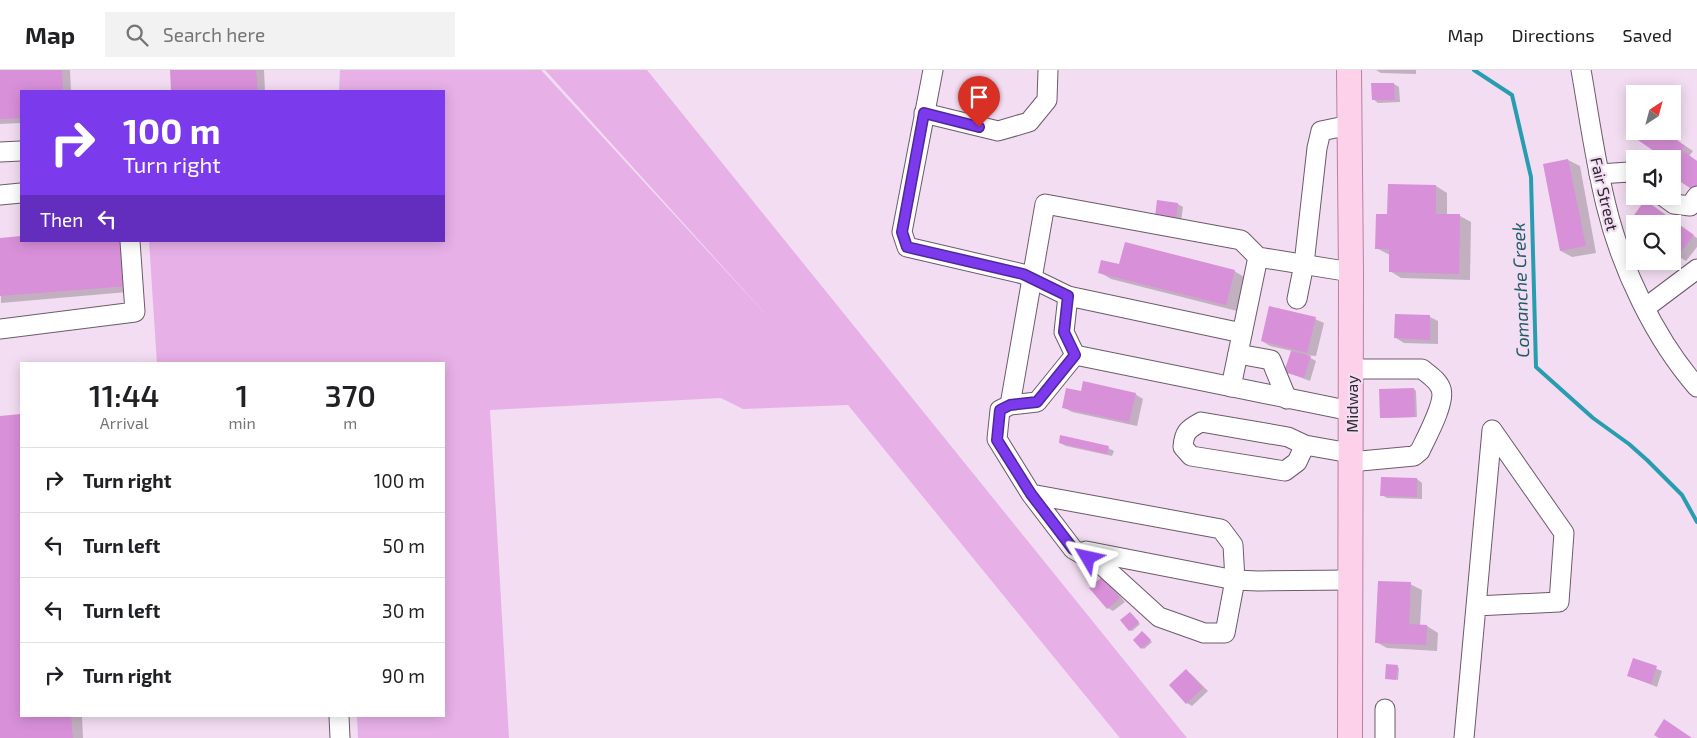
<!DOCTYPE html>
<html lang="en">
<head>
<meta charset="utf-8">
<style>
	body { margin:0; font-family:"Exo 2",sans-serif; background:#f2f2f2; color:#202124; height:100vh; display:flex; flex-direction:column; font-size:19px; white-space:nowrap }
	* { box-sizing:border-box; margin:0 }
	p { font-size:16px; color:#757577 }
	.icon { flex:none; width:28px; height:28px; fill:none; stroke:currentColor; stroke-width:2; stroke-linecap:round; stroke-linejoin:round }
	.map { position:relative; flex:1; overflow:hidden }
	.drawer { position:absolute; left:20px; top:292px; width:425px; height:355px; display:flex; flex-direction:column; background:#fff; border-radius:0px; box-shadow:0 2px 12px #0003 }
	.drawer>* { flex:none }
	.guide { position:absolute; left:20px; top:20px; width:425px; height:152px; border-radius:0px; box-shadow:0 2px 12px #0003; background:#7c3aed; color:#fff; overflow:hidden }
	.needle { width:32px; rotate:36deg }
	.buttons { position:absolute; left:1626px; top:15px; display:grid; gap:10px }
	.buttons a { display:grid; place-items:center; width:55px; height:55px; border-radius:0px; background:#fff; box-shadow:0 2px 12px #0003; font-size:25px }
	.pin { position:absolute; display:grid; place-items:center; width:42px; height:42px; color:#fff; margin:-51px -21px; border-radius:50% 50% 50% 0; rotate:-45deg; box-shadow:0 0 5px #0007 }
	.pin .icon { rotate:45deg }
	.me { position:absolute; width:55px; margin:-28px; rotate:306deg; stroke-linejoin:round; filter:drop-shadow(0 0 4px #0008) }
	.turn { display:flex; align-items:center; gap:18px; height:105px; padding:0 20px; font-size:22px }
	.turn .icon { width:65px; height:65px; stroke-width:2.5 }
	.turn b { display:block; font-size:35px; line-height:42px }
	.then { display:flex; align-items:center; height:48px; padding:0 20px; background:#0003; gap:10px; font-size:19px }
	.eta { display:flex; justify-content:space-evenly; align-items:center; height:85px; text-align:center }
	.eta b { font-size:30px; font-weight:600; line-height:35px }
	ul { padding:0; list-style:none }
	li { display:flex; align-items:center; gap:15px; height:65px; padding:0 20px; border-top:1px solid #e0e0e0 }
	li div { flex:1 }
	li b { display:block; font-size:19px }
	li em { font-style:normal }
	header { display:flex; align-items:center; gap:30px; box-sizing:border-box; height:70px; padding:0 25px; background:#fff; border-bottom:1px solid #e0e0e0 }
	header strong { font-size:24px }
	nav { display:flex; gap:28px; margin-inline-start:auto; font-size:18px }
	.search { width:350px; height:45px; background:#f2f2f2; display:flex; align-items:center; gap:12px; box-sizing:border-box; padding:0 18px; border-radius:0px; color:#757577; font-size:19px }
	.map>svg:first-child { display:block }
	.green { fill:#e7b0e7 }
	.shadow { fill:#0003 }
	.lines { fill:none; stroke-linecap:round; stroke-linejoin:round }
	.stream { stroke:#289cb1; stroke-width:4 }
	.building { fill:#d890d9 }
	.minor-casing { stroke:#6d5a6c; stroke-width:21 }
	.major-casing { stroke:#b682a1; stroke-width:26 }
	.minor { stroke:#fff; stroke-width:19 }
	.major { stroke:#fed1eb; stroke-width:24 }
	.route-casing { stroke:#51269a; stroke-width:12 }
	.route { stroke:#7c3aed; stroke-width:9 }
	.labels { text-anchor:middle; dominant-baseline:central; stroke-width:4.5; stroke-linejoin:round; paint-order:stroke }
	.street-label { font-size:16px; fill:#302830; stroke:#f3ddf2 }
	.water-label { font-size:18px; font-style:italic; fill:#205c67; stroke:#f3ddf2 }
</style>
</head>
<body>
<header>
<strong>Map</strong>
<div class="search"><svg class="icon" aria-label="search" viewBox="0 0 24 24"><circle cx="10" cy="10" r="6"/><path d="M15 15l6 6"/></svg>Search here</div>
<nav><a>Map</a><a>Directions</a><a>Saved</a></nav>
</header>
<div class="map">
<svg width="1697" height="668" viewBox="0 0 1697 668">
	<rect width="100%" height="100%" fill="#f3ddf2"/>
	<path class="green" d="M340,0H541L771,250L545,0H647L1187,668H1120L848,335L743,339L721,328L490,340L509,668H358L357,646H444V294H157L149,171H444V21H339Z"/>
	<g class="shadow">
		<path d="M0,0H70L71,21H21V53L0,54Z"/>
		<path d="M171,0H264L265,21H172Z"/>
		<path d="M1376,0H1416V4L1381,3Z"/>
		<path d="M1394,14L1399,17L1400,32L1378,33L1373,29Z"/>
		<path d="M1635,56V61L1678,71L1693,81L1689,86L1697,91V121L1672,89L1659,83L1630,63Z"/>
		<path d="M1568,90L1580,96L1596,183L1572,187L1561,181L1544,95Z"/>
		<path d="M1436,116L1447,123V145L1460,146L1471,152L1470,210L1401,208L1390,201V185L1376,178Z"/>
		<path d="M1645,131L1697,168V177L1686,191L1672,182V154L1635,155L1631,151Z"/>
		<path d="M1178,134L1183,137L1181,152L1156,146Z"/>
		<path d="M21,167V171L139,221L1,233L0,169Z"/>
		<path d="M1120,196L1234,201L1246,208L1237,241L1111,209L1099,202Z"/>
		<path d="M1396,245L1430,247L1438,251V274L1404,273L1396,268Z"/>
		<path d="M1315,249L1324,253L1316,286L1305,285L1316,291L1310,311L1286,302L1292,281L1270,276L1262,271Z"/>
		<path d="M1414,319L1416,321L1417,347L1383,348L1381,347Z"/>
		<path d="M1082,323L1135,324L1143,329L1137,356L1072,342L1063,337Z"/>
		<path d="M21,346V646H82L83,668H0V347Z"/>
		<path d="M1060,373L1108,378L1114,381L1112,386L1066,376Z"/>
		<path d="M1382,408L1417,409L1422,413V429L1387,428L1382,425Z"/>
		<path d="M1102,508L1108,511L1125,532L1113,541L1108,538L1091,518Z"/>
		<path d="M1410,514L1422,520L1420,556H1427L1438,563L1437,581L1387,578L1376,572Z"/>
		<path d="M1133,545L1140,554L1132,561L1129,560Z"/>
		<path d="M1145,564L1152,572L1144,579L1142,578Z"/>
		<path d="M1634,590L1662,601L1657,617L1629,606Z"/>
		<path d="M1397,597L1399,598L1398,610L1386,608Z"/>
		<path d="M1186,601L1191,604L1208,621L1192,636L1187,633Z"/>
	</g>
	<g class="lines">
		<path class="stream" d="M1474,0L1512,25L1531,107L1536,297L1593,348L1629,374L1647,390L1682,425L1697,452"/>
	</g>
	<g class="building">
		<path d="M0,0H62L63,21H21V48L0,49Z"/>
		<path d="M170,0H256L258,21H171Z"/>
		<path d="M1371,13H1394L1395,30H1372Z"/>
		<path d="M1635,54V61H1657L1667,68L1669,64L1685,76L1682,80L1697,91V115L1693,120L1672,106V89H1654L1658,84L1628,63Z"/>
		<path d="M1568,89L1586,176L1560,181L1543,94Z"/>
		<path d="M1388,114L1436,115V144H1460L1459,204L1389,202V179H1375L1376,144H1387Z"/>
		<path d="M1157,130L1178,133L1176,150L1155,147Z"/>
		<path d="M1645,130L1694,165L1677,187L1672,184V154H1635V156L1629,152Z"/>
		<path d="M21,166V171H125L128,216L0,226V168Z"/>
		<path d="M1125,172L1235,200L1226,235L1098,203L1101,190L1119,194Z"/>
		<path d="M1269,236L1316,247L1307,283L1261,271Z"/>
		<path d="M1395,244L1430,245V270L1394,268Z"/>
		<path d="M1291,281L1311,286L1304,308L1284,302Z"/>
		<path d="M1083,311L1136,323L1129,352L1062,338L1066,318L1081,321Z"/>
		<path d="M1414,318L1415,347L1380,348L1379,319Z"/>
		<path d="M21,344V646H71L73,668H0V346Z"/>
		<path d="M1060,365L1109,376L1107,384L1059,373Z"/>
		<path d="M1381,407L1417,408V427L1380,426Z"/>
		<path d="M1102,507L1120,528L1107,539L1089,518Z"/>
		<path d="M1378,511L1411,512L1409,554L1427,555L1426,575L1375,573Z"/>
		<path d="M1130,542L1139,552L1129,561L1120,550Z"/>
		<path d="M1142,561L1151,570L1141,579L1133,570Z"/>
		<path d="M1633,588L1657,596L1651,614L1627,606Z"/>
		<path d="M1386,594L1398,595L1396,610L1385,609Z"/>
		<path d="M1186,599L1203,618L1186,634L1169,615Z"/>
		<path d="M1664,649L1692,668H1659L1654,665Z"/>
	</g>
	<g class="lines">
		<defs>
			<g id="minor">
				<path d="M933,0L902,162L907,177L1023,204L1068,226L1242,263"/>
				<path d="M1581,0C1589,45 1595,91 1606,135C1621,198 1655,269 1697,317"/>
				<path d="M924,43L998,61L1029,52L1047,30L1048,0"/>
				<path d="M0,82L21,81"/>
				<path d="M1599,104L1629,102L1635,107"/>
				<path d="M0,125L21,123"/>
				<path d="M1663,126L1674,134L1690,136L1697,126"/>
				<path d="M1068,226L1064,262L1075,285"/>
				<path d="M1297,229L1304,194L1317,78L1321,61L1350,55"/>
				<path d="M1645,238L1697,199"/>
				<path d="M0,259L135,242L130,171"/>
				<path d="M1238,284L1271,290L1287,329"/>
				<path d="M1075,285L1351,341"/>
				<path d="M1231,317L1258,187"/>
				<path d="M1010,335L1045,134L1241,170L1258,187L1351,202"/>
				<path d="M1305,375L1297,392L1285,401L1191,386L1183,377C1184,362 1188,359 1201,352L1288,367L1305,375L1350,383"/>
				<path d="M1350,392L1414,386L1420,381C1426,368 1446,332 1441,319C1438,310 1429,305 1422,299H1351"/>
				<path d="M1031,424L1073,479L1104,497L1159,547L1204,563H1225L1235,510L1233,475L1221,459L1031,424L997,369L1000,340L1010,335L1037,332L1075,285"/>
				<path d="M1086,481L1235,510L1258,511L1350,510"/>
				<path d="M339,646L340,668"/>
				<path d="M1385,668V639"/>
				<path d="M1464,668L1492,360L1564,463L1559,532L1476,536"/>
			</g>
			<path id="major" d="M1349,0L1351,202L1350,668"/>
		</defs>
		<use href="#minor" class="minor-casing"/>
		<use href="#major" class="major-casing"/>
		<use href="#minor" class="minor"/>
		<use href="#major" class="major"/>
	</g>
	<g class="lines">
		<defs>
			<path id="route" d="M979,57L924,43L902,162L907,177L1023,204L1068,226L1064,262L1075,285L1037,332L1010,335L1000,340L997,370L1031,424L1073,479L1088,488"/>
		</defs>
		<use href="#route" class="route-casing"/>
		<use href="#route" class="route"/>
	</g>
	<g class="labels">
		<g class="street-label">
			<text transform="translate(1605 124) rotate(77)">Fair Street</text>
			<text transform="translate(1351 334) rotate(-90)">Midway</text>
		</g>
		<g class="water-label">
			<text transform="translate(1520 220) rotate(-92)">Comanche Creek</text>
		</g>
	</g>
</svg>
<div class="buttons">
<a><svg class="needle" viewBox="-14 -14 28 28"><path d="M0-13l5 13h-10z" fill="#e53935"/><path d="M0 13l5-13h-10z" fill="#757577"/></svg></a>
<a><svg class="icon" aria-label="sound" viewBox="0 0 24 24"><path d="M4 9h4l5-4v14l-5-4H4zM17 9q2 3 0 6"/></svg></a>
<a><svg class="icon" aria-label="search" viewBox="0 0 24 24"><circle cx="10" cy="10" r="6"/><path d="M15 15l6 6"/></svg></a>
</div>
<div class="pin" style="left:979px;top:57px;background:#d93025"><svg class="icon" aria-label="arrive" viewBox="0 0 24 24"><path d="M6 21V4h12l-3 4 3 4H6"/></svg></div>
<svg class="me" style="left:1088px;top:488px" viewBox="-20 -20 40 40"><path d="M0-17L14 15 0 8-14 15z" fill="#7c3aed" stroke="#fff" stroke-width="4"/></svg>
<div class="guide">
<div class="turn"><svg class="icon" aria-label="right" viewBox="0 0 24 24"><path d="M7 20v-9h11M14 6l5 5-5 5"/></svg><div><b>100 m</b>Turn right</div></div>
<div class="then">Then<svg class="icon" aria-label="left" viewBox="0 0 24 24"><path d="M17 20v-9H6M10 6l-5 5 5 5"/></svg></div>
</div>
<section class="drawer">
<div class="eta">
<div><b>11:44</b><p>Arrival</p></div>
<div><b>1</b><p>min</p></div>
<div><b>370</b><p>m</p></div>
</div>
<ul>
<li><svg class="icon" aria-label="right" viewBox="0 0 24 24"><path d="M7 20v-9h11M14 6l5 5-5 5"/></svg><div><b>Turn right</b></div><em>100 m</em></li>
<li><svg class="icon" aria-label="left" viewBox="0 0 24 24"><path d="M17 20v-9H6M10 6l-5 5 5 5"/></svg><div><b>Turn left</b></div><em>50 m</em></li>
<li><svg class="icon" aria-label="left" viewBox="0 0 24 24"><path d="M17 20v-9H6M10 6l-5 5 5 5"/></svg><div><b>Turn left</b></div><em>30 m</em></li>
<li><svg class="icon" aria-label="right" viewBox="0 0 24 24"><path d="M7 20v-9h11M14 6l5 5-5 5"/></svg><div><b>Turn right</b></div><em>90 m</em></li>
</ul>
</section>
</div>
</body>
</html>
